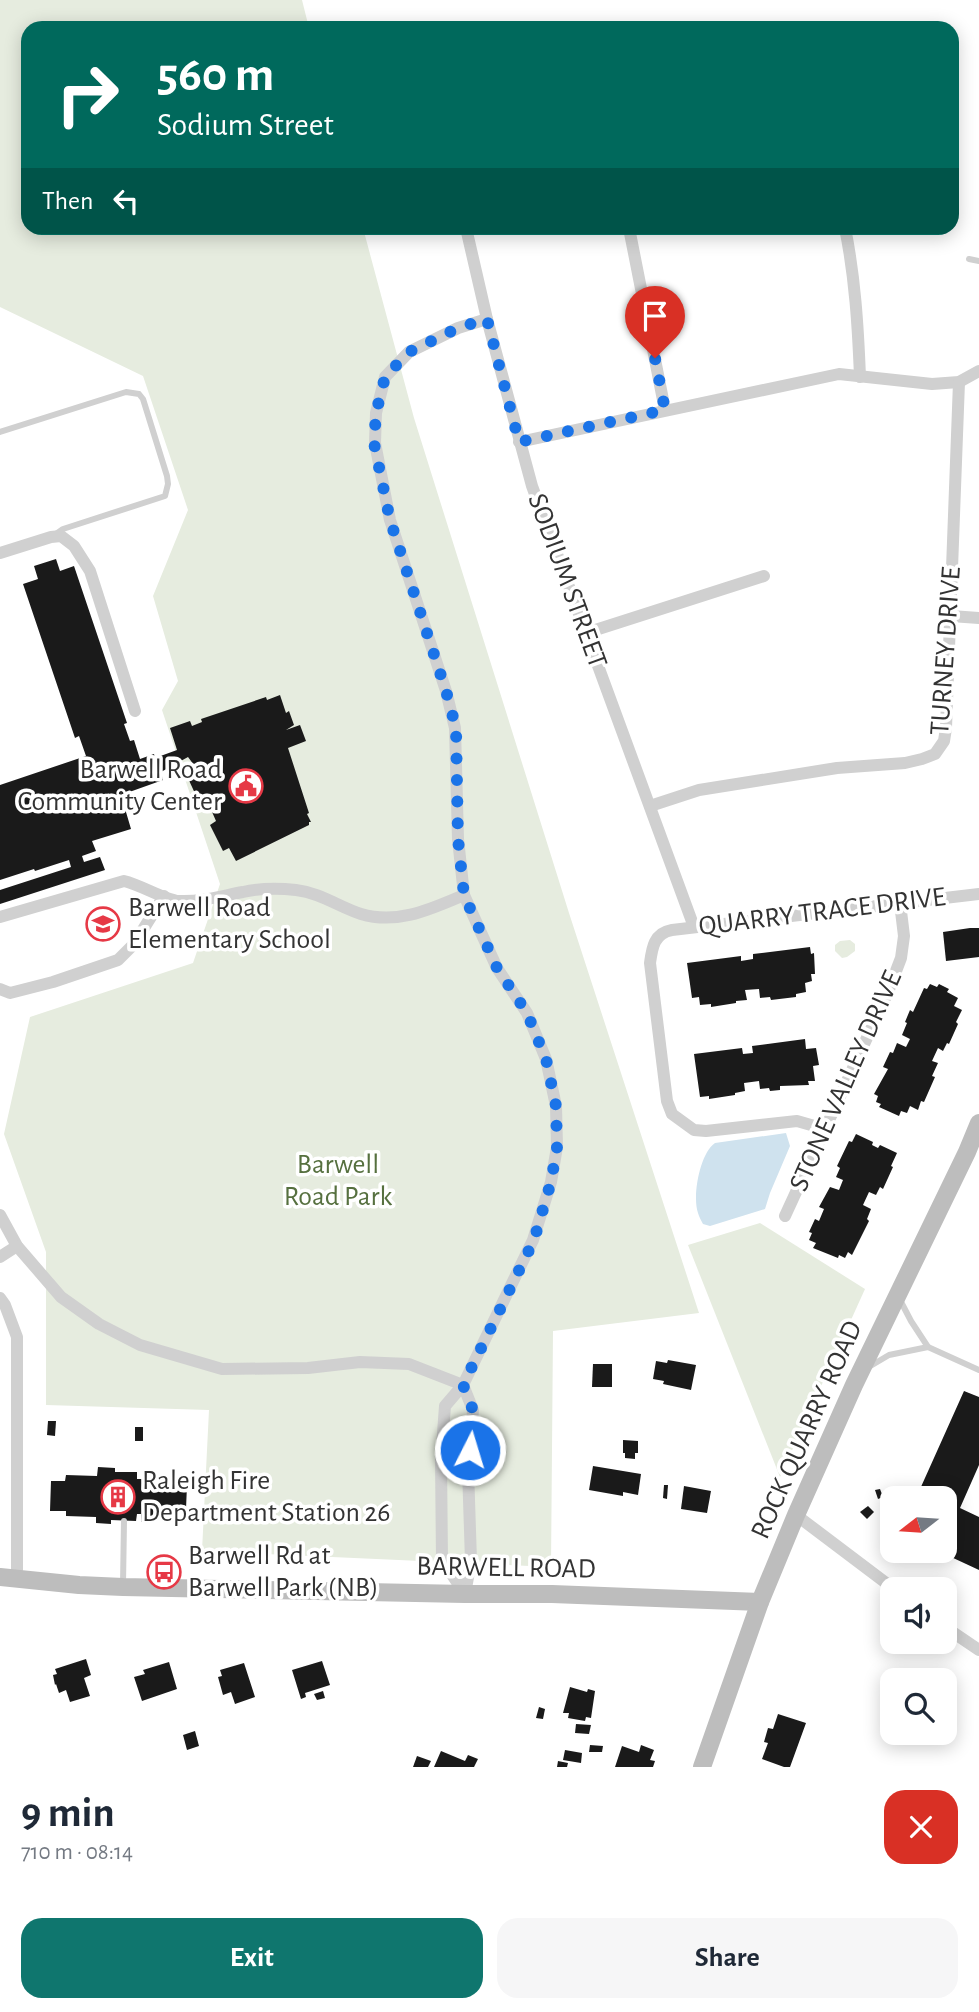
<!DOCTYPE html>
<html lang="en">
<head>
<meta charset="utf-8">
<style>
	body { margin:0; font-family:"Alegreya Sans",sans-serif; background:#f6f6f7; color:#1f2937; height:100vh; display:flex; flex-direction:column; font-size:26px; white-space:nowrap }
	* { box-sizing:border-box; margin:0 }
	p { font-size:23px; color:#747a83 }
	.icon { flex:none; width:38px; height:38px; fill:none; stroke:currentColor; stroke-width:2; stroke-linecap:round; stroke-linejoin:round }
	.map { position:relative; height:1767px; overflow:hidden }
	.details { display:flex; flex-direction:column; background:#fff; flex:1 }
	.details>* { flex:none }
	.banner { position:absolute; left:21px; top:21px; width:938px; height:214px; border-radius:21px; box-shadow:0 4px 18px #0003; background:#00695c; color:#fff; overflow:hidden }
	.needle { width:46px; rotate:253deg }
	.buttons { position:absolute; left:880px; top:1486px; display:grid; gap:14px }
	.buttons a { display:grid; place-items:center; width:77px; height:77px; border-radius:14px; background:#fff; box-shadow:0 4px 18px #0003; font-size:35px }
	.pin { position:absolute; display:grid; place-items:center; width:60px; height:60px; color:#fff; margin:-72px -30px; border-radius:50% 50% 50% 0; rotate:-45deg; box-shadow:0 0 7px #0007 }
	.pin .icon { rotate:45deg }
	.me { position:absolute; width:77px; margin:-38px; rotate:5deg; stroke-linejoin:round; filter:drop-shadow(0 0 5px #0008) }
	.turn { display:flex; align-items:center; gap:24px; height:147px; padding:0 21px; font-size:32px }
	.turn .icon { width:91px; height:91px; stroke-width:2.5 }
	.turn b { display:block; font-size:49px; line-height:60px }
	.then { display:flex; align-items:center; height:66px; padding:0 21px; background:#0003; gap:14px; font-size:26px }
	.round { display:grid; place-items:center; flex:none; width:74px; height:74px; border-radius:21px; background:#f6f6f7 }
	.summary { display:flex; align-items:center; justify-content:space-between; height:119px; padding:0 21px }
	h1 { font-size:42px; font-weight:600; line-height:52px }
	.cta { display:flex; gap:14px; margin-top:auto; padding:14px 21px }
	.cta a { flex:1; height:80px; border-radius:21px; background:#0f766e; color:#fff; font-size:28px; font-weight:600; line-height:80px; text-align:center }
	.cta a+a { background:#f6f6f7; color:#1f2937 }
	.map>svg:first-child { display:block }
	.green { fill:#e6ecdf }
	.water { fill:#cfe2ee }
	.building { fill:#1a1a1a }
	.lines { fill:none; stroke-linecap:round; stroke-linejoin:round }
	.lane { stroke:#d0d0d0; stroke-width:6 }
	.street { stroke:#d0d0d0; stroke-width:12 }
	.secondary { stroke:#bdbdbd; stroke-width:18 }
	.route { stroke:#1a73e8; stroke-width:12; stroke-dasharray:0 21.6 }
	.labels { text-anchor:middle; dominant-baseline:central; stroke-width:7; stroke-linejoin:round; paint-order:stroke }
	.street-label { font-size:28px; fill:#333; stroke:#fff }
	.poi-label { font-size:28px; fill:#333; stroke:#fff; text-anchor:start }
	.park-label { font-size:28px; fill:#56703f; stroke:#fff }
</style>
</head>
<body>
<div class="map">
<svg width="979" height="1767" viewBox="0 0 979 1767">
	<rect width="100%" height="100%" fill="#fff"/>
	<g class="green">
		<path d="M0,0H302L309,28H28V228H363L414,418L569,913L699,1313L553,1331L551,1567L202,1551L209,1410L46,1405V1252L4,1134L30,1017L193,963L220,884L162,710L178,681L153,596L188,510L143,376L0,307Z"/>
		<path d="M850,940L855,944V951L847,957L842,958L835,951V945L840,941Z"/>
		<path d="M760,1223L865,1289L780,1477L688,1245Z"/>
	</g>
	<path class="water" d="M786,1133L790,1146L770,1193L765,1209L710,1226L703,1224C701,1220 699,1217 698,1213C692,1196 700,1153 715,1143Z"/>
	<g class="building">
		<path d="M56,559L60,571L74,566L127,723L124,724L130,741L134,740L140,759L154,754L155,758L177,750L170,728L190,721L192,726L202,722L201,719L266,697L267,700L280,695L286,713L289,711L294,725L286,730L300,725L306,741L288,748L309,813L307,814L311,822H309V825L236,861L229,848L223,851L210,825L216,821L206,798L199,802L186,774L194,771L192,766L194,765L188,757L161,772L163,780L121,795L131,829L92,841L96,851L82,856L84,862L100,857L105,870L0,904V890L71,867L69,860L35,871L34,869L0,880V785L86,756L79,736L75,738L23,584L38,579L34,566Z"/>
		<path d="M171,795L176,811L170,813L164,797Z"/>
		<path d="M970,928H979V957L946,961L943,932Z"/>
		<path d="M810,947L811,954L814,953L815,974H811L812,981L805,983L806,992L796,994V997L771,1000L770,997L760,998L759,989L745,990L747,1000L736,1001V1003L711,1007V1004L700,1005L699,997L692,998L687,963L741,956V961L753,959V954Z"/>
		<path d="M930,984L937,987L939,984L949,989L947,992L958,998L954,1006L962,1010L956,1022L958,1024L949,1044L947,1043L943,1051L938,1048L932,1061L938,1063L932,1076L935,1077L924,1102L921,1101L918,1110L910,1106L907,1113L901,1111L899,1116L879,1107L881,1104L876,1102L878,1096L874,1094L888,1069L883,1067L890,1052L893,1053L897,1043L906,1047L910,1039L902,1035L907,1023L905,1022L910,1010L913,1012L924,988L927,989Z"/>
		<path d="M805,1039L806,1049L816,1048L819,1065L813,1066L815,1081H808L809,1085L780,1086V1090L770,1091L769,1088L760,1089L759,1081L744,1083L745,1091L735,1093V1095L709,1099V1096L700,1097L694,1054L742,1048L743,1054L753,1053L752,1046Z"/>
		<path d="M856,1134L873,1142L872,1145L878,1148L880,1145L897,1153L891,1166L893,1167L883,1189L880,1187L876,1195L869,1192L863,1205L871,1209L867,1219L869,1221L852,1255L848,1252L845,1258L839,1255L838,1258L813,1248L816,1243L809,1240L812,1233L809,1232L815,1219L819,1221L824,1209L819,1207L830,1187L839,1190L843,1180L836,1177L840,1168L837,1166L849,1141L852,1142Z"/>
		<path d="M668,1360L696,1365L691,1390L663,1384L664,1381L653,1379L656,1361L667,1363Z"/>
		<path d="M593,1364H612V1387H592Z"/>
		<path d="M964,1391L979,1397V1465L960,1508L979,1517V1570L936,1550H945V1498H916Z"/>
		<path d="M48,1421H56L55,1436L47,1435Z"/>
		<rect x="135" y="1427" width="8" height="14"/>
		<path d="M623,1440L638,1441V1453H635V1459L625,1458V1453H623Z"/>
		<path d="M593,1466L641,1474L638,1495L623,1492V1496L589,1490Z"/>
		<path d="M98,1467L115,1468V1472H137V1479H176V1484L187,1485L186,1509L176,1508V1515L153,1514V1522H141V1514H137L136,1521L111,1520V1524L96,1523V1517L66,1516V1511H50L51,1481H65L66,1475L97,1476Z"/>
		<path d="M664,1485H668L667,1499L663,1498Z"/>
		<path d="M684,1486L711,1491L707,1513L681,1509Z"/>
		<path d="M880,1489L883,1497L878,1499L875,1490Z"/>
		<path d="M868,1506L874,1512L867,1519L860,1512Z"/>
		<path d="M86,1659L91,1675L84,1678L90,1696L70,1702L66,1690L59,1693L56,1684L55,1685L53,1675L57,1674L55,1669Z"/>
		<path d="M322,1661L330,1685L305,1693L306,1697L301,1699L292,1670Z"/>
		<path d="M169,1662L177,1689L142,1701L134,1677L145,1674L143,1670Z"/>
		<path d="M244,1663L255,1697L235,1704L231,1692L223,1695L218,1677L222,1676L220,1670Z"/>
		<path d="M570,1687L587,1692L588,1689L595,1691L591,1718L586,1717L585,1721L568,1718L569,1713H563Z"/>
		<path d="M323,1691L325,1698L317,1700L314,1694Z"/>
		<path d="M539,1707L545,1709L543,1719L536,1718Z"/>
		<path d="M778,1714L806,1723L790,1767H784L762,1759L768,1743L764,1742L768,1728L773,1729Z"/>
		<path d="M576,1724L591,1725L589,1734L575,1733Z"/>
		<path d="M195,1731L199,1746L187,1750L183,1735Z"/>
		<path d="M590,1745L603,1746L602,1752H589Z"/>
		<path d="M641,1745L654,1750L650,1760L655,1761L653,1767H615L622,1746L639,1752Z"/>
		<path d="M565,1750L582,1753L581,1763L563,1760Z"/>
		<path d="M441,1751L465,1761L468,1755L478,1759L474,1767H434Z"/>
		<path d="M417,1756L431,1761L428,1767H413Z"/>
		<path d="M558,1761L568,1763L567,1767H557Z"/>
	</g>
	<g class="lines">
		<g class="lane">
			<path d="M969,259L979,261"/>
			<path d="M0,432L126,392L139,394L143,399L167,476L168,484L165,496L63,529L56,534"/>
			<path d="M928,1347L979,1370"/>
			<path d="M867,1368L889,1355L928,1347L911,1321L899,1298"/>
			<path d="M123,1585L124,1521"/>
		</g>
		<g class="street">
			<path d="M466,228L487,319L532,486L694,927"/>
			<path d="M629,228L665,410"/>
			<path d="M845,228C855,277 858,326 860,377"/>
			<path d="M519,442L839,374L932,384L959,382L979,371"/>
			<path d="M0,553L51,537L61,536L74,546L90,571L135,711"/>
			<path d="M951,616L979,618"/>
			<path d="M586,633L764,576"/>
			<path d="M650,806L699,790L837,768L905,763L922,759L935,754L944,741L946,728L959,382"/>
			<path d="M0,917L124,881C141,885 165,900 179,901C202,902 221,896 243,892C261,888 278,888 296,890C321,893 339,907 361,914C398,925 431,909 464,895"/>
			<path d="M0,989L10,993L53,982L118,960L134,944L164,896"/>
			<path d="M825,1129L797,1121L706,1131L694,1130L672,1114L667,1101L650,963C652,948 654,933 672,930L979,894"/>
			<path d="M0,1215L17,1246L61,1297L99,1324L140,1345L222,1369L308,1368L360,1362L409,1364L463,1385"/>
			<path d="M785,1216L888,992L901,958L904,936L900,903"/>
			<path d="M0,1257L17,1246"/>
			<path d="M0,1298L5,1305L17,1337V1579"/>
			<path d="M463,1385L473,1410L468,1469L471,1561L465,1594"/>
			<path d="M796,1515L894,1589"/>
			<path d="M465,1594L442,1560L441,1460L445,1406L463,1385L533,1240L551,1182L557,1147L556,1106L546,1059L527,1013L497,968L464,895L458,839L455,728L446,691L390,520L375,443L376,413L385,377L409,352L458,328L487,319"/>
			<path d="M945,1627L979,1650"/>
		</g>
		<g class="secondary">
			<path d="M0,1577L79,1585L123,1587L465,1594H552L760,1602"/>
			<path d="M702,1767L760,1602L796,1515L854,1385L967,1152L979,1123"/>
		</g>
	</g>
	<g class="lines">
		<path class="route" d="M470,1450L473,1410L463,1385L534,1240L551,1182L557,1147L556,1106L546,1059L527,1013L497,968L464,895L458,839L456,728L446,691L390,520L374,443L376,413L385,377L409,352L458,328L487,319L519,442L665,410L655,358"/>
	</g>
	<defs>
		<symbol id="civic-ring" viewBox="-11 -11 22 22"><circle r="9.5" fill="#fff" stroke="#e63946" stroke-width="1.5"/><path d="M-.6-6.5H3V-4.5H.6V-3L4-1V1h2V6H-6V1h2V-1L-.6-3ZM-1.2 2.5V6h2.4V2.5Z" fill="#e63946"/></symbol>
		<symbol id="school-ring" viewBox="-11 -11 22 22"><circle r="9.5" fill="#fff" stroke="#e63946" stroke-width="1.5"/><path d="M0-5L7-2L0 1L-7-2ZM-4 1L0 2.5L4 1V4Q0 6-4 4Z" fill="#e63946"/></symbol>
		<symbol id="building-ring" viewBox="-11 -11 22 22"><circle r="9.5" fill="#fff" stroke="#e63946" stroke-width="1.5"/><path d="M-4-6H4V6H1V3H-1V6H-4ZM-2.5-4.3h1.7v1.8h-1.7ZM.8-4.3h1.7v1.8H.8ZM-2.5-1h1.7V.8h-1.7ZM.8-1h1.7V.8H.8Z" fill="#e63946"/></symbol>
		<symbol id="bus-ring" viewBox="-11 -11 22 22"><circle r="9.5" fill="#fff" stroke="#e63946" stroke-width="1.5"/><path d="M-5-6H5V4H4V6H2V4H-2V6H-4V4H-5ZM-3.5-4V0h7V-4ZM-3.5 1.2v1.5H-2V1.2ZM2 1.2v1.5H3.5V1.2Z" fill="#e63946"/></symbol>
	</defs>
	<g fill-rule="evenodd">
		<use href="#civic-ring" x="227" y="767" width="38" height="38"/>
		<use href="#school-ring" x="84" y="905" width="38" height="38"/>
		<use href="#building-ring" x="99" y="1478" width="38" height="38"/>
		<use href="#bus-ring" x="145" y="1553" width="38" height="38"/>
	</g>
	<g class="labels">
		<g class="street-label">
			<text transform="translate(567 581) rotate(70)">SODIUM STREET</text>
			<text transform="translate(946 651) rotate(-86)">TURNEY DRIVE</text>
			<text transform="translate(822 912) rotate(-7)">QUARRY TRACE DRIVE</text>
			<text transform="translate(846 1081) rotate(-66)">STONE VALLEY DRIVE</text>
			<text transform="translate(807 1430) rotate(-66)">ROCK QUARRY ROAD</text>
			<text transform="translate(506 1568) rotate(1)">BARWELL ROAD</text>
		</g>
		<g class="poi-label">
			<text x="222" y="770" text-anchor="end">Barwell Road<tspan x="222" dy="32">Community Center</tspan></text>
			<text x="128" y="908">Barwell Road<tspan x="128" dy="32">Elementary School</tspan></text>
			<text x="142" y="1481">Raleigh Fire<tspan x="142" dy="32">Department Station 26</tspan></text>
			<text x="188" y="1556">Barwell Rd at<tspan x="188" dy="32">Barwell Park (NB)</tspan></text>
		</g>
		<g class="park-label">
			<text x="338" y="1165">Barwell<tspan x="338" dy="32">Road Park</tspan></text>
		</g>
	</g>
</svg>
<div class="buttons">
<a><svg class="needle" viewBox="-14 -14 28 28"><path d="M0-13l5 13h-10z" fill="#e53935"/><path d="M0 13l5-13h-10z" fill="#747a83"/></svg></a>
<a><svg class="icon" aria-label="sound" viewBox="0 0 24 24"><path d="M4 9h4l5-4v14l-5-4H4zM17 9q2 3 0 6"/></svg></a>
<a><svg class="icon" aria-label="search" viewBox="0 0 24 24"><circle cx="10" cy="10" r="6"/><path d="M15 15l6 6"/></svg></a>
</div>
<div class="pin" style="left:655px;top:358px;background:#d93025"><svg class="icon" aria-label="arrive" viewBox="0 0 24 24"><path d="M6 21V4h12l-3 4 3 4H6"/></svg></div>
<svg class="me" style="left:470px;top:1450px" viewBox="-20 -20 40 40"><circle r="17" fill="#1a73e8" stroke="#fff" stroke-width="3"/><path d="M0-11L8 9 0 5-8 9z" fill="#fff"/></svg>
<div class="banner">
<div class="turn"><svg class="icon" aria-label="right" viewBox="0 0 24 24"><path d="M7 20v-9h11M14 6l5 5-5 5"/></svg><div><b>560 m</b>Sodium Street</div></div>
<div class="then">Then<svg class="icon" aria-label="left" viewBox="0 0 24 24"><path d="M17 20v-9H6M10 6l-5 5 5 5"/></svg></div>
</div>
</div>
<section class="details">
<div class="summary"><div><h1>9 min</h1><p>710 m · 08:14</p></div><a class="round" style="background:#d93025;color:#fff"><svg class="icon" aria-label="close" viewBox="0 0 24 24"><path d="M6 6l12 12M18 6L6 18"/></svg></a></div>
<div class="cta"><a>Exit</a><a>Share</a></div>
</section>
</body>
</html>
